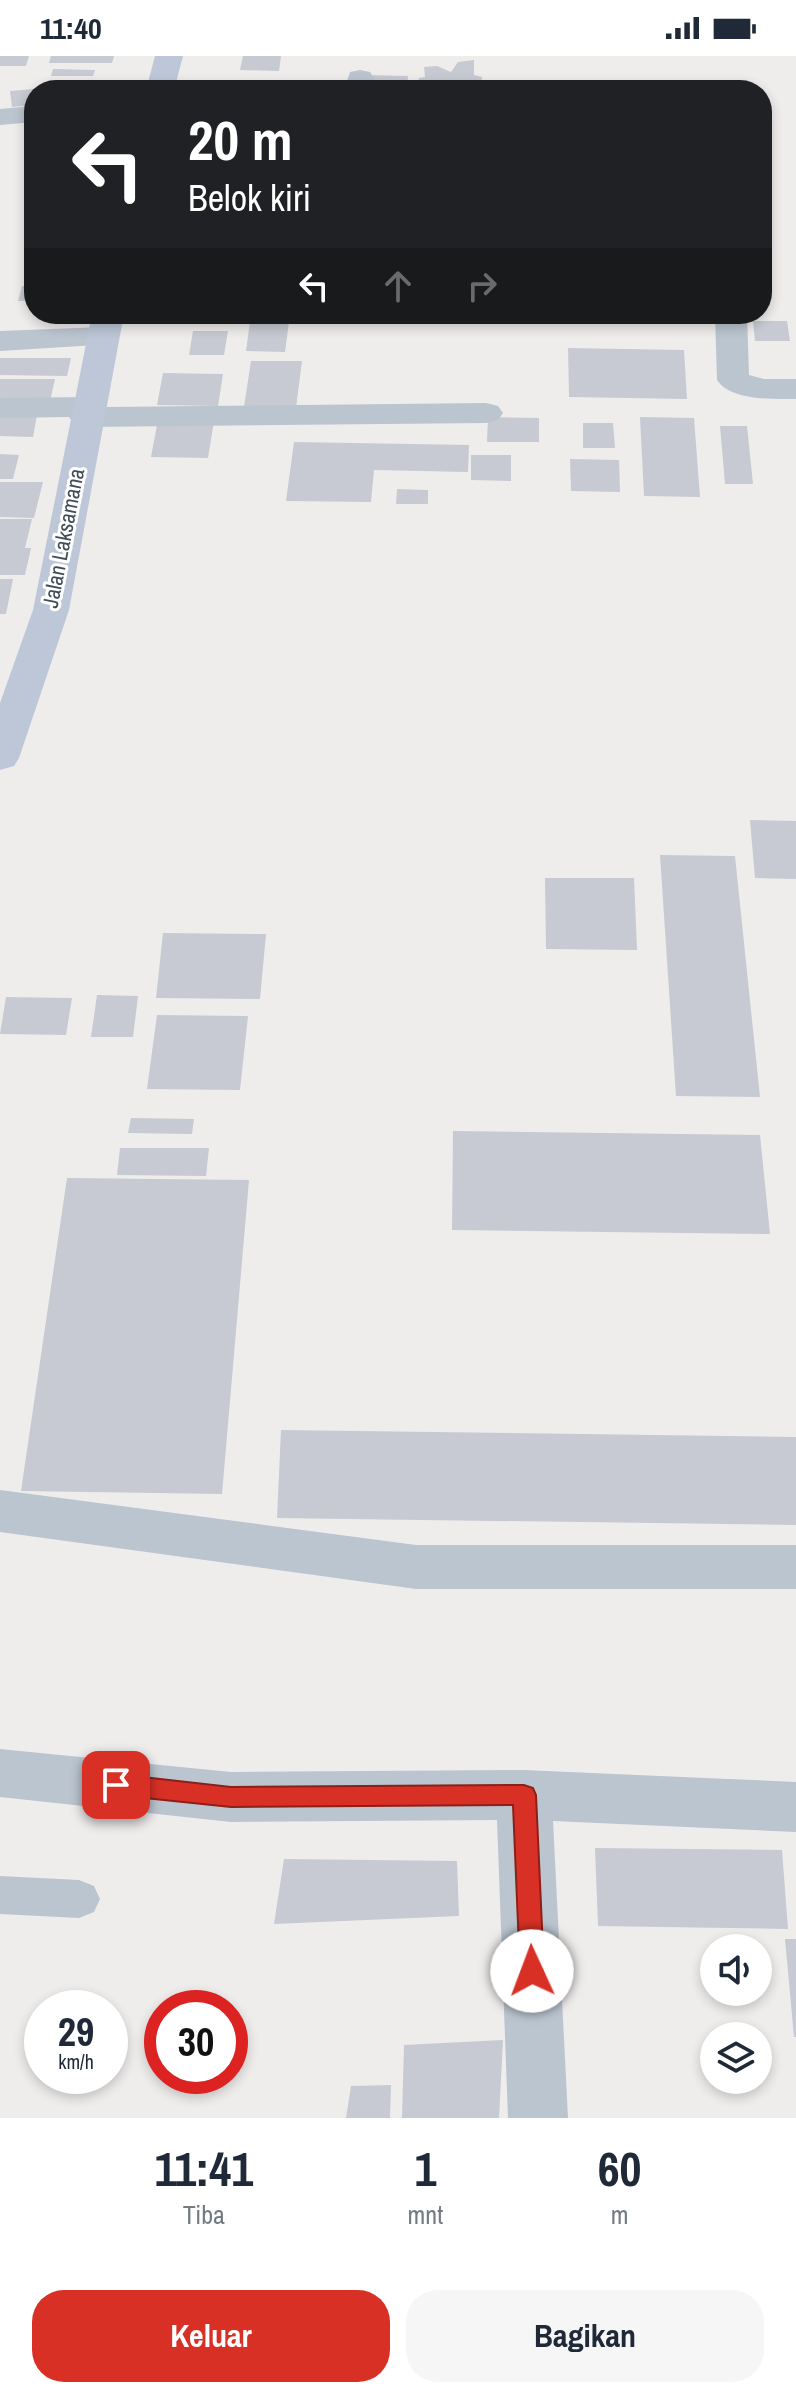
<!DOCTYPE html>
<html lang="id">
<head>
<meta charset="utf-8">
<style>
	body { margin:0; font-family:"Archivo Narrow",sans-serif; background:#f6f6f7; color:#1f2937; height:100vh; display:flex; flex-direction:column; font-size:30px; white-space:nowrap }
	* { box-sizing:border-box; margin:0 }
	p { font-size:26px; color:#747a83 }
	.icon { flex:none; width:44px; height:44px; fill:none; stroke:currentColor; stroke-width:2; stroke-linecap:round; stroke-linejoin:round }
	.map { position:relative; height:2062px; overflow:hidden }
	.panel { display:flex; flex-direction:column; background:#fff; flex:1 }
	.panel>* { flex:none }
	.hud { position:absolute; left:24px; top:24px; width:748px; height:244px; border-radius:32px; box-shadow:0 4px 12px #0003; background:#202124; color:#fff; overflow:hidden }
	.fabs { position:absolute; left:700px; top:1878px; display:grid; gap:16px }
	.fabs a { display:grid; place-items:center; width:72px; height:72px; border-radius:50%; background:#fff; box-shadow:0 4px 12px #0003; font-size:40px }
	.speed { position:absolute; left:24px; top:1934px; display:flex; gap:16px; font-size:40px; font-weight:700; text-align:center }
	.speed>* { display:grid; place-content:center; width:104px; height:104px; border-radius:50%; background:#fff; box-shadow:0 4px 12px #0003; line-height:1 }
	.speed small { font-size:20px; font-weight:400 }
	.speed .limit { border:12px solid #d22; background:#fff; color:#111 }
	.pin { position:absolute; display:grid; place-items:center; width:68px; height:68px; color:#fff; margin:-34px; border-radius:16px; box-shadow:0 4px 12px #0006 }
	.me { position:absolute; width:88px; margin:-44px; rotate:358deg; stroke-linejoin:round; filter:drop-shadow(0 0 6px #0008) }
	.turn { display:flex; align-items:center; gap:28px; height:168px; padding:0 32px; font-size:36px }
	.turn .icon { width:104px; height:104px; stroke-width:2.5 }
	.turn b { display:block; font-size:56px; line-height:68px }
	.lanes { display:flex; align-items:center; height:76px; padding:0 32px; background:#0003; justify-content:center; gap:40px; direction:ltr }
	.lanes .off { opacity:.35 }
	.eta { display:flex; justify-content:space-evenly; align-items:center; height:136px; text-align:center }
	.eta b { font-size:48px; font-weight:700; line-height:56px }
	.button { display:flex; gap:16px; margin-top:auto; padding:16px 32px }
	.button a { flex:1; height:92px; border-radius:32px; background:#d93025; color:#fff; font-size:32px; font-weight:700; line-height:92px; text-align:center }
	.button a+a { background:#f6f6f7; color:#1f2937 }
	.status { display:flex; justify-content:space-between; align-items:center; height:56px; padding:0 40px; background:#fff; direction:ltr }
	.status svg { height:22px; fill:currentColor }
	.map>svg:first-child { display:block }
	.building { fill:#c7cad2 }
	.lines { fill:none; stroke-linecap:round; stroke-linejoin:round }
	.service { fill:#bbc5d0; fill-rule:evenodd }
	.minor { fill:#bbc5d0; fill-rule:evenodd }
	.secondary { fill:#bdc7d7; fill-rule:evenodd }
	.route { fill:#d93025; stroke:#8d1f18; stroke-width:2 }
	.labels { text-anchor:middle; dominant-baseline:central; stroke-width:6; stroke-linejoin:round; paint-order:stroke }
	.far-street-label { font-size:22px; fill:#434d5a; stroke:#fff }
</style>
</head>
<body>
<div class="status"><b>11:40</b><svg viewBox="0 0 49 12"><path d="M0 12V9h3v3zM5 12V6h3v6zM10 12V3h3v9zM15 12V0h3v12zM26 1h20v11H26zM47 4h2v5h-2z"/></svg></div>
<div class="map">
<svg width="796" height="2062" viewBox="0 0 796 2062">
	<rect width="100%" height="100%" fill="#efecec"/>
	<g class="building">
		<path d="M0,0H29L26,10H0Z"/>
		<path d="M51,0H114L112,7H49Z"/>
		<path d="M243,0H281L279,15L240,14Z"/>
		<path d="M474,4V19L482,21L481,34H418L419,22L425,21L424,11L437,10L451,16L458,6Z"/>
		<path d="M53,13L95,14L93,20H51Z"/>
		<path d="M362,19L408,20L407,34H361Z"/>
		<path d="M234,24L303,25L302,34H232Z"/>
		<path d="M96,28L98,34H54V32Z"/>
		<path d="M34,33V49L12,51L10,35Z"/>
		<path d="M22,230H34V245H18Z"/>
		<path d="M251,258H290L285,296L246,295Z"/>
		<path d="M753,265H787L790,285H755Z"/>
		<path d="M193,275H228L224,299H189Z"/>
		<path d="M568,292L684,294L687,343L569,341Z"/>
		<path d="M0,302H71L67,320L0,319Z"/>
		<path d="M251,305H302L296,352L244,351Z"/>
		<path d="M163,317L223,318L218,350L157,349Z"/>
		<path d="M0,323H55L50,345H0Z"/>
		<path d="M0,358L37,359L33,381L0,380Z"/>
		<path d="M488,361L539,362V386H487Z"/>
		<path d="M640,361L694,362L700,441L644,440Z"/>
		<path d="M158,364L214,365L208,402L151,401Z"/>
		<path d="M583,367H613L615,392H583Z"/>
		<path d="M720,370H747L753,428H725Z"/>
		<path d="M294,386L469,389L468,416L374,414L371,446L286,445Z"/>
		<path d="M0,398L19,399L13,423H0Z"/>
		<path d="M471,399H511V425L471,424Z"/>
		<path d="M570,403L619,404L620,436L571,435Z"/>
		<path d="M0,426H43L34,462L0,461Z"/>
		<path d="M397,433L428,434V448H396Z"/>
		<path d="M0,463H32L25,492H31L25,519H0Z"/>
		<path d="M0,523H13L6,558H0Z"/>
		<path d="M750,764L796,765V823L755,822Z"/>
		<path d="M660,799L735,800L760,1041L676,1040Z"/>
		<path d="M545,822H634L637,894L546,893Z"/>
		<path d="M163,877L266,878L260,943L156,942Z"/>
		<path d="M97,939L138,940L133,981H91Z"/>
		<path d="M6,941L72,942L66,979L0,978Z"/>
		<path d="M157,959L248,960L240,1034L147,1033Z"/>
		<path d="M131,1062L194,1063L192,1078L128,1077Z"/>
		<path d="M453,1075L760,1079L770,1178L452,1174Z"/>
		<path d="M120,1092H209L206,1120L117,1119Z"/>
		<path d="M67,1122L249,1124L222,1438L21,1435Z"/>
		<path d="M281,1374L796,1381V1469L277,1462Z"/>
		<path d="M595,1792L782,1794L788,1873L598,1870Z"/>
		<path d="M284,1803L457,1805L459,1860L274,1868Z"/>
		<path d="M785,1883H796V1981H794Z"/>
		<path d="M503,1984L499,2062H402L404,1989Z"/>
		<path d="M391,2029L390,2062H346L351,2030Z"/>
	</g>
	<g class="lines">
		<path class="service" d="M0,1820L79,1824L94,1830L100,1843L94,1856L79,1862L0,1858Z"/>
		<g class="minor">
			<path d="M360,14L370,16L374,22L372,34H344L350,16Z"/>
			<path d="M34,50V66L0,69V53Z"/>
			<path d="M715,258H747L749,319L764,323H796V343C773,343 731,345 717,324Z"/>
			<path d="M102,271L113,274L118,281L113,288L0,295V275Z"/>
			<path d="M88,341L100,344L104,351L486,347L498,350L503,357L498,364L486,367L86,371L74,368L69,361L0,362V342Z"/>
			<path d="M0,1434L416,1489H796V1533H416L0,1476Z"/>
			<path d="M0,1693L231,1716L524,1714L796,1726V1776L553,1765L568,2062H508L497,1764L231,1766L0,1741Z"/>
		</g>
		<g class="secondary">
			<path d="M155,0H183L174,34H146Z"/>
			<path d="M92,258H124L69,554L19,702L14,710L0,714V647L33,554Z"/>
		</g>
	</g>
	<path class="route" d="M116,1718L231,1731L524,1729L533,1732L536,1739L544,1915L540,1923L532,1927L523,1923L520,1915L513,1749L231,1751L116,1739L108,1736L104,1729L108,1721Z"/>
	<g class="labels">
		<g class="far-street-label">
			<text transform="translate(63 482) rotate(-79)">Jalan Laksamana</text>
		</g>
	</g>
</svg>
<div class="fabs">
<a><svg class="icon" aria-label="sound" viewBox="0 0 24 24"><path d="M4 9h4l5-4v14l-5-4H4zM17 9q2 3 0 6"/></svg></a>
<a><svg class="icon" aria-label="layers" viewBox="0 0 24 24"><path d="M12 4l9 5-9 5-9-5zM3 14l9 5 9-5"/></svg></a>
</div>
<div class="speed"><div>29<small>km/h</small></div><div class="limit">30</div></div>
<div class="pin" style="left:116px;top:1729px;background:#d93025"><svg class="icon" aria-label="arrive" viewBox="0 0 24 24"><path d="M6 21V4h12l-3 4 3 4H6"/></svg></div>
<svg class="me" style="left:532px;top:1915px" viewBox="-20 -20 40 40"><circle r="19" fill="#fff"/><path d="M0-13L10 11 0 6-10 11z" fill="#d93025"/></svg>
<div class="hud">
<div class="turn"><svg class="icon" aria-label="left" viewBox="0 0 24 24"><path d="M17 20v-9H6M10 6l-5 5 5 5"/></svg><div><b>20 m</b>Belok kiri</div></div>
<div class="lanes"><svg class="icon" aria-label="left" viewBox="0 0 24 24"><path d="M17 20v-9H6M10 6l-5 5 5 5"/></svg><svg class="icon off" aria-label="ahead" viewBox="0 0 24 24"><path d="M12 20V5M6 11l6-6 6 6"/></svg><svg class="icon off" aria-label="right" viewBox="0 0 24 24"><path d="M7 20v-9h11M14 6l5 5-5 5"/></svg></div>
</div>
</div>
<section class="panel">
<div class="eta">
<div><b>11:41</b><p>Tiba</p></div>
<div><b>1</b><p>mnt</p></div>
<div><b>60</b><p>m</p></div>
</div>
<div class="button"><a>Keluar</a><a>Bagikan</a></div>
</section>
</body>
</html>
